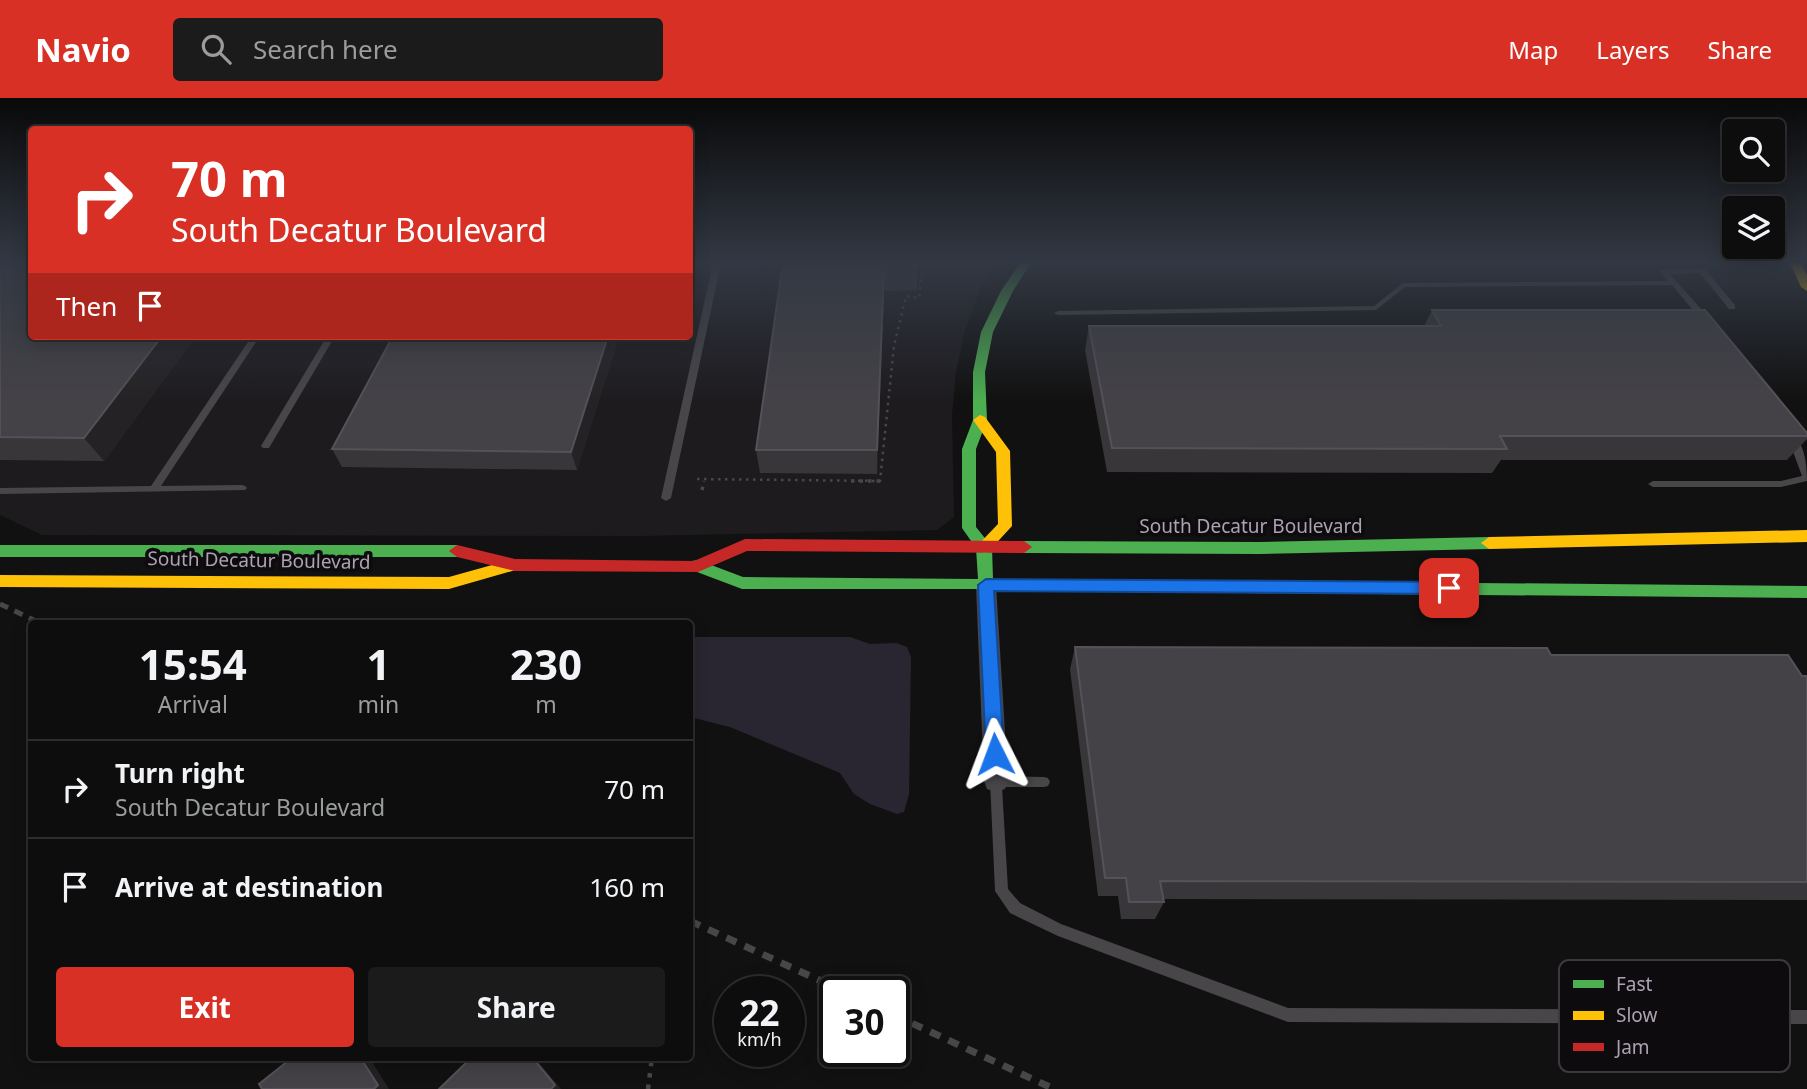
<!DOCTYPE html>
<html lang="en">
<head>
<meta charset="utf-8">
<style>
	body { margin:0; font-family:"Noto Sans",sans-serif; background:#1b1b1b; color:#f1f3f6; height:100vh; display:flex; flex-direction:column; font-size:26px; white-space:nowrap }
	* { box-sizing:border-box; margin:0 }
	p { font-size:23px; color:#9a9c9d }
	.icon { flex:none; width:38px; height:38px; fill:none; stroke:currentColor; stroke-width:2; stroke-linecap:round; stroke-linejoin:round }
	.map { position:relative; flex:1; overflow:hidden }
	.details { position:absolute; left:28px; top:522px; width:665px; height:441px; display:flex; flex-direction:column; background:#0d0d0d; border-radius:7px; box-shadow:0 4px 18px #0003,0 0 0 2px #2d2d2e }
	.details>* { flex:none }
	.banner { position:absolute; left:28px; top:28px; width:665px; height:214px; border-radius:7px; box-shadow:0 4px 18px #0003,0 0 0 2px #2d2d2e; background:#d93025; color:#fff; overflow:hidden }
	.tools { position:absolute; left:1722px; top:21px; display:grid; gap:14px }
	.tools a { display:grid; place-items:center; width:63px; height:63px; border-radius:7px; background:#0d0d0d; box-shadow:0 4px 18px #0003,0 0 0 2px #2d2d2e; font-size:35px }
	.speed { position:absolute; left:714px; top:878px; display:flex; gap:14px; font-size:35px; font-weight:700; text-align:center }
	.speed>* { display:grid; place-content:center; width:91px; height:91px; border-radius:50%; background:#0d0d0d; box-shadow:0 4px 18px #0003,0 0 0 2px #2d2d2e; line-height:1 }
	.speed small { font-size:18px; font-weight:400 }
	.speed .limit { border:4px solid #111; border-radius:10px; background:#fff; color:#111 }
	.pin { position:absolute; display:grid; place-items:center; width:60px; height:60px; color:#fff; margin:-30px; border-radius:14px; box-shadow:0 4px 10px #0006 }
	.me { position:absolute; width:77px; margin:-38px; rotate:357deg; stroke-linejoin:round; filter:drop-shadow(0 0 5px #0008) }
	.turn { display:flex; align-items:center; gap:24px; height:147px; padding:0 28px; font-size:32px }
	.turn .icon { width:91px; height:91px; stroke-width:2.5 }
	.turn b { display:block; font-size:49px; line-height:60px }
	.then { display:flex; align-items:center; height:66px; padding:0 28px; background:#0003; gap:14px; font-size:26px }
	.eta { display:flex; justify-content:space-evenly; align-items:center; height:119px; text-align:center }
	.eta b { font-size:42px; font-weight:700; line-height:49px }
	.action { display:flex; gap:14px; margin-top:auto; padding:14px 28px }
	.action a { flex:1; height:80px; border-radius:7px; background:#d93025; color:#fff; font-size:28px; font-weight:700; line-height:80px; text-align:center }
	.action a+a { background:#1b1b1b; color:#f1f3f6 }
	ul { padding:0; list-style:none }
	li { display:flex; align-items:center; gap:21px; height:98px; padding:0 28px; border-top:2px solid #2d2d2e }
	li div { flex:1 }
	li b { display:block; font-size:26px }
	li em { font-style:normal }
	header { display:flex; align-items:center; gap:42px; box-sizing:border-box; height:98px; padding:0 35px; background:#d93025; color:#fff }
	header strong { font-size:33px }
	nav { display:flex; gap:38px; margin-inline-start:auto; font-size:24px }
	.search { width:490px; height:63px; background:#1b1b1b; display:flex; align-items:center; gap:18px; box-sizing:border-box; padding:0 24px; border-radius:7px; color:#9a9c9d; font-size:26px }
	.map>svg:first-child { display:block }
	.built { fill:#1d1b1e }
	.water { fill:#2a2631 }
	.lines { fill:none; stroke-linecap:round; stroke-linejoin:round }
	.path-far2 { stroke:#4a474b; stroke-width:2.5; stroke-dasharray:2.5 4.5; stroke-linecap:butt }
	.path-far1 { stroke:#4a474b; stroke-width:3.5; stroke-dasharray:3.5 5; stroke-linecap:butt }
	.path { stroke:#4a474b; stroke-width:4.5; stroke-dasharray:4.5 7; stroke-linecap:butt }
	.lane { fill:#49464a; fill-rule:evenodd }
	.street { fill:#49464a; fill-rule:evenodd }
	.fast { fill:#4caf50; fill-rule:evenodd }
	.slow { fill:#ffc107; fill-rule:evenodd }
	.jam { fill:#c62828; fill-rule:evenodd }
	.rail-far1 { stroke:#484649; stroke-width:5; stroke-dasharray:9 7; stroke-linecap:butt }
	.rail { stroke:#484649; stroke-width:7; stroke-dasharray:11 9; stroke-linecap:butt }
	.wall { fill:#39363a }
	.shaded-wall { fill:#242224 }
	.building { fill:#454247; stroke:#555158; stroke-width:2 }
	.route { fill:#1a73e8; stroke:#114b97; stroke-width:2 }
	.labels { text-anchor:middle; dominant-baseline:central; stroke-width:7; stroke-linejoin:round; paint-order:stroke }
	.street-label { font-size:19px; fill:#aca2b2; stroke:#0d0b0d }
	.key { fill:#0d0b0d; stroke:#3d383f; stroke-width:2 }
	.key-label { font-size:19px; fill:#aca2b2 }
</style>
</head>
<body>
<header>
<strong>Navio</strong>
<div class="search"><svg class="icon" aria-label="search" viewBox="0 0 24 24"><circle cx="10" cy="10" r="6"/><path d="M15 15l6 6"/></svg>Search here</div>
<nav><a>Map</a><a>Layers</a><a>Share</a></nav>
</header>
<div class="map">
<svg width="1807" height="991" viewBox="0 0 1807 991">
	<rect width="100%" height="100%" fill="#111"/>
	<path class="built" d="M0,165H31L32,238H690V165H998L982,187L965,232L956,274L952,317L954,419L937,432L637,438L42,437L0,417Z"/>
	<path class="water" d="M690,539H850L870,546L896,545L907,549L911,559L909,696L904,714L897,716L870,706L854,696L840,675L730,629L690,619Z"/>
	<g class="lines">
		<path class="path-far2" d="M697,381L880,383L894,248L906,198L919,200L923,165"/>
		<g class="path-far1">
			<path d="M851,383H880"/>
			<path d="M702,392L704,383"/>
		</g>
		<path class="path" d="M648,991L652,959"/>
		<g class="lane">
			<path d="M713,165H721L671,400L666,403L661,400Z"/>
			<path d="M1702,171H1705L1735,207V211H1729L1700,175L1670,176L1708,219V223H1702L1672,187L1405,189L1376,212L1058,217L1054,215L1058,213L1374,208L1403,185L1668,183L1660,174L1661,172Z"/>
			<path d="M252,238H260L161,388L242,387L245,388L247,390L245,392L0,396V390L151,388Z"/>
			<path d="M327,238H335L269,350H263L261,348Z"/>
			<path d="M1793,337C1805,346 1807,368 1807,383L1781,389H1653L1648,386L1653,383H1781L1802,378L1788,340Z"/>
			<path d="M996,678L1044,679L1048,680L1050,684L1048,688L1044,689H1002L1008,791L1020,805L1061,826L1288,910L1807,912V926L1288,924L1058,838L1010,815L995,793L990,683L992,679Z"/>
		</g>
		<path class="street" d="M986,479L993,481L996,487L1008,683L1005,691L996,694L987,691L984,683L976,487L979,481Z"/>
		<g class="fast">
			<path d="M1020,165H1031L1013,193L993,234L985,274L987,322L976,351V429L992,449L993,481L1020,483L1022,487L1020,491H742L697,474L685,472L682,468L685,464L698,462L743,479L978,481L976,450L962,430V351L973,322V274L981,234L1001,193Z"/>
			<path d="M1489,439L1497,445L1489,451L1260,456L1024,455L1016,449L1024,443L1260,444Z"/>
			<path d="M0,447H457L465,453L457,459H0Z"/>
			<path d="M1376,484L1807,488V500L1376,496L1370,494L1368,490L1370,486Z"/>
		</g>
		<g class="slow">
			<path d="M1790,165H1801L1807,177V193L1801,189Z"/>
			<path d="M980,317L985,319L1010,353L1012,428L989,453L984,455L976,449L998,426L996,354L973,322Z"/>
			<path d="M1807,432V444L1489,451L1481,445L1489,439Z"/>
			<path d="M514,461L522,467L519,471L449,491L0,489V477L449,479Z"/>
			<path d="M1014,481L1376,484L1382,486L1384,490L1382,494L1376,496L1014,493L1008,491L1006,487L1008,483Z"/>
		</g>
		<path class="jam" d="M745,441L1024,443L1032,449L1024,455L747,453L698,474L515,473L457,459L449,453L457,447L515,461L694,463Z"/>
		<path class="rail-far1" d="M0,506L40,525"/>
		<g class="rail">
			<path d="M690,823L845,894"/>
			<path d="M894,917L1054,991"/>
		</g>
	</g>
	<g class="wall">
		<path d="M783,164H918L917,192L884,193L877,376L760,375L756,352Z"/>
		<path d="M0,170L32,238H196L104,363L0,362Z"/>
		<path d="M1432,212L1807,335V341L1787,362H1501L1492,375L1107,374L1085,252L1089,228H1424Z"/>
		<path d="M393,238H619L577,372L342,369L332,351Z"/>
		<path d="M1075,549L1551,557L1807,578V802L1164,801V804L1155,821H1121L1118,798H1098L1070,571Z"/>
		<path d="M379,959H426L425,964L388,965Z"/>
	</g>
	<g class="shaded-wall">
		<path d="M884,169V193L877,376V352Z"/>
		<path d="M162,238H196L104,363L84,340Z"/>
		<path d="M608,238H619L577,372L571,354Z"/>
		<path d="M360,959H369L389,991H374Z"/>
		<path d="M418,959H426L425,964Z"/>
		<path d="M532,959H534L561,991H551Z"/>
	</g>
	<g class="building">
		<path d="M5,164H32V238H162L84,340L0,339V170Z"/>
		<path d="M783,164H918V169H884L877,352H756Z"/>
		<path d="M1432,212H1705L1807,335V338H1500L1507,351L1112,350L1089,228H1441Z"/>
		<path d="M393,238H608L571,354L332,351Z"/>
		<path d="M1075,549L1547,550L1551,557H1788L1802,578H1807V784L1160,783L1164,804H1129L1126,780H1105Z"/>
		<path d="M293,959H360L378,987L374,991H262L259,986Z"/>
		<path d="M472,959H532L555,987L551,991H439Z"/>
	</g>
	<linearGradient id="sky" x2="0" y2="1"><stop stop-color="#090909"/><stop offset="0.54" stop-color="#323843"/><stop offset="1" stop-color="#323843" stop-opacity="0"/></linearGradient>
	<rect width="1807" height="303" fill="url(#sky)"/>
	<path class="route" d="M986,481L1449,484L1457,490L1449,496L994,493L1004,656L1001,661L995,663L988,661L986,656L978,487Z"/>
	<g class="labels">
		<g class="street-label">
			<text x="1251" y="428">South Decatur Boulevard</text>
			<text transform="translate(259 462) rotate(1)">South Decatur Boulevard</text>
		</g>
	</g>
	<rect x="1559" y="862" width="231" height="112" rx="10" class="key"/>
	<rect x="1573" y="882" width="31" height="8" fill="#4caf50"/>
	<rect x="1573" y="913" width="31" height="9" fill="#ffc107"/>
	<rect x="1573" y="945" width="31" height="8" fill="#c62828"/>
	<g class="key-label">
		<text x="1616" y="893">Fast</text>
		<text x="1616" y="924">Slow</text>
		<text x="1616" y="956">Jam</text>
	</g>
</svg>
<div class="tools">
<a><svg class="icon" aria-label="search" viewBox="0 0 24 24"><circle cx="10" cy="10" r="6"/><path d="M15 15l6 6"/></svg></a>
<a><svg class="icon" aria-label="layers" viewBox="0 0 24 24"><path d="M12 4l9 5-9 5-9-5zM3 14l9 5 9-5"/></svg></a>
</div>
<div class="speed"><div>22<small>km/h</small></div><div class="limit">30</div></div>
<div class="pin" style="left:1449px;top:490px;background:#d93025"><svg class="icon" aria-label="arrive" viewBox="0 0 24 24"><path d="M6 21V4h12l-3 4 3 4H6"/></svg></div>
<svg class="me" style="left:995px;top:656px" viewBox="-20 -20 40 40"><path d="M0-17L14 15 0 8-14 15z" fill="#1a73e8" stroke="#fff" stroke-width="4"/></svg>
<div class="banner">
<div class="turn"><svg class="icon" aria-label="right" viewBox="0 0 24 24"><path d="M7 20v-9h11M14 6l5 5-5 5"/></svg><div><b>70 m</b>South Decatur Boulevard</div></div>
<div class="then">Then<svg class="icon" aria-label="arrive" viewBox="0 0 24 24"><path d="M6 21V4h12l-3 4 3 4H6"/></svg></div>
</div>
<section class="details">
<div class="eta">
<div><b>15:54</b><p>Arrival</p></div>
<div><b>1</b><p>min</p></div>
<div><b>230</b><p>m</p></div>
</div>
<ul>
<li><svg class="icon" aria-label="right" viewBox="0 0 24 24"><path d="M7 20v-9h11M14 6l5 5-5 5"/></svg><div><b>Turn right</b><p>South Decatur Boulevard</p></div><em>70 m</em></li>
<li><svg class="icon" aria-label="arrive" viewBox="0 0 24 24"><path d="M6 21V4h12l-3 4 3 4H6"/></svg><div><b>Arrive at destination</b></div><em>160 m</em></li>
</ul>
<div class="action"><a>Exit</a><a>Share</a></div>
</section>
</div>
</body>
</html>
